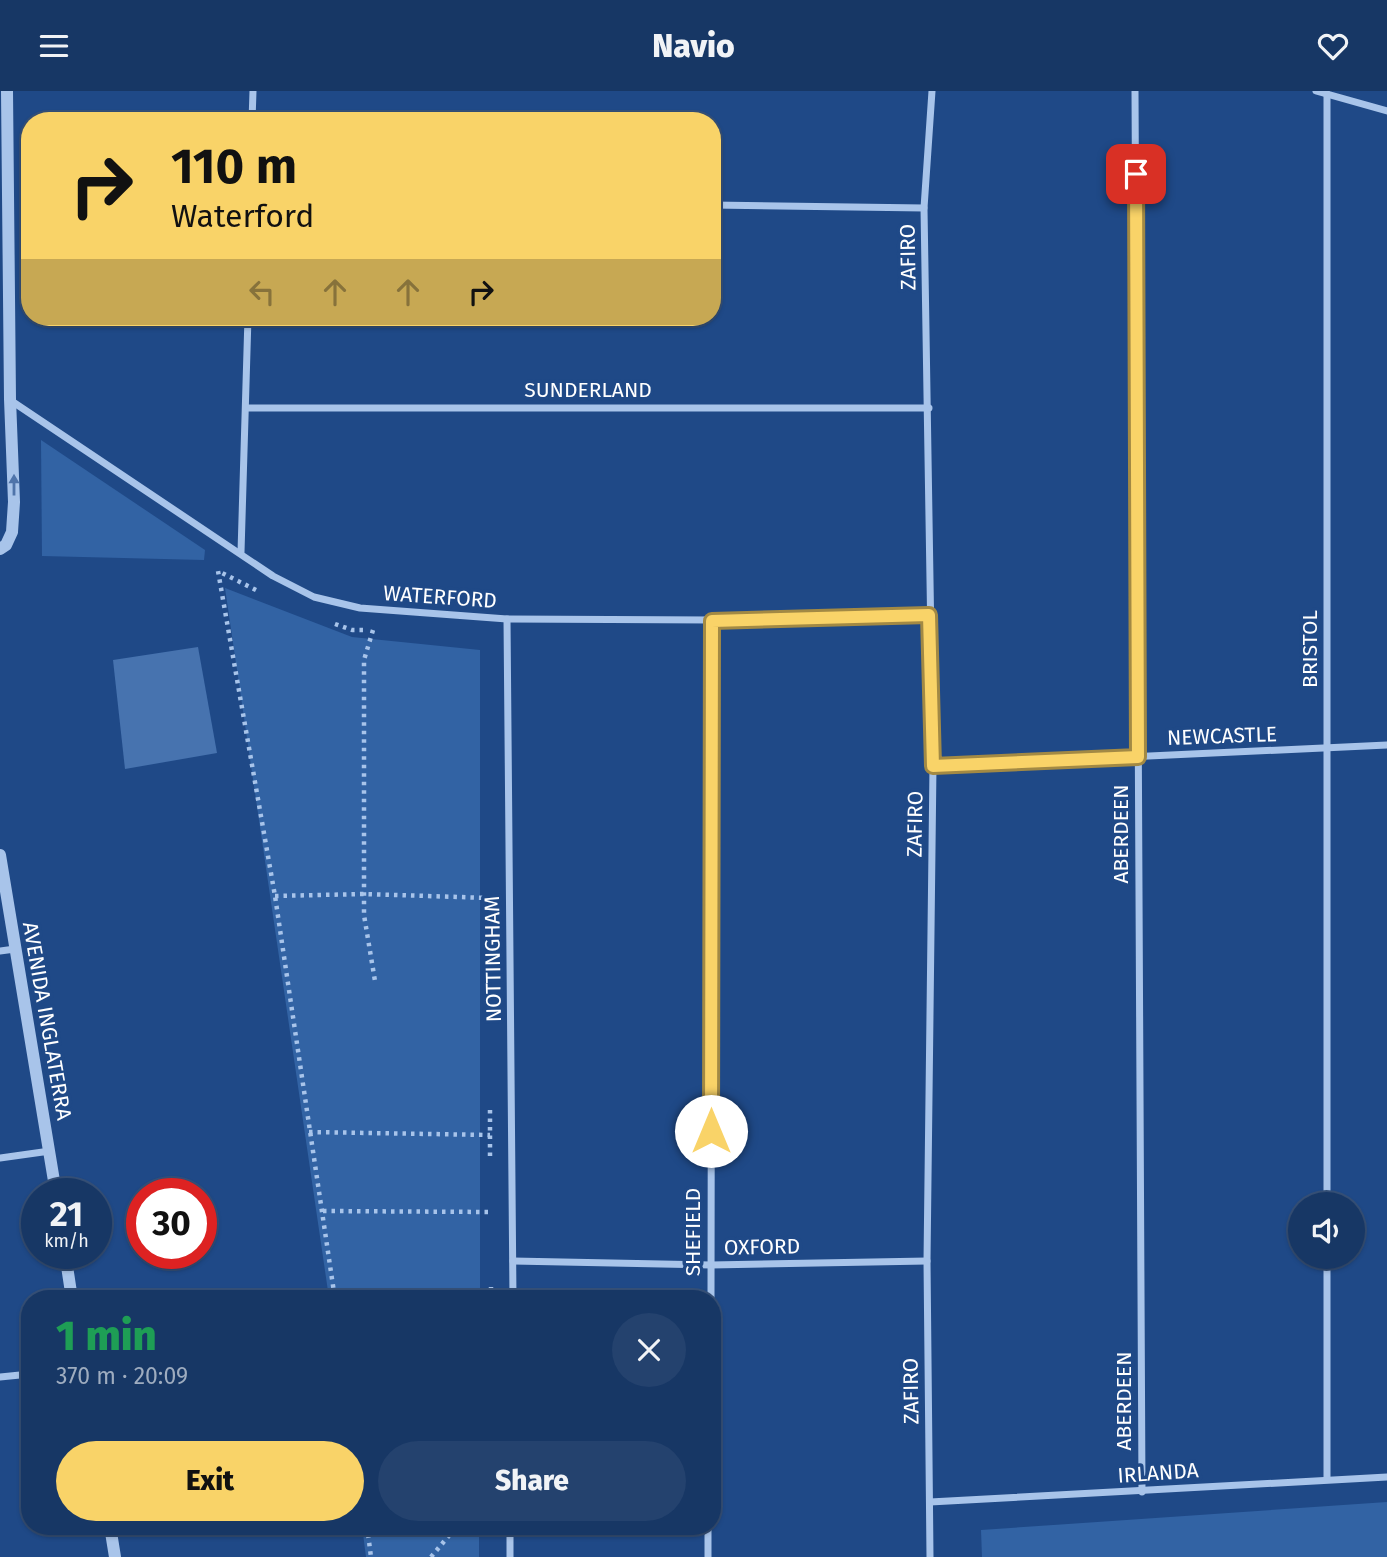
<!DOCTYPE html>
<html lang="en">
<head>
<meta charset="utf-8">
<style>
	body { margin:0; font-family:"Fira Sans",sans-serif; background:#24426e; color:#f1f3f6; height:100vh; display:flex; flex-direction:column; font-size:26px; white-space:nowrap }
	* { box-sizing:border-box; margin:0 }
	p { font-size:23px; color:#9eacbf }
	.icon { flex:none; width:38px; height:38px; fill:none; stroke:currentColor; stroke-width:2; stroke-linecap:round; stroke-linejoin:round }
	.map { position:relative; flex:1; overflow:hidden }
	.drawer { position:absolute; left:21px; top:1199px; width:700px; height:245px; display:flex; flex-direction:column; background:#173765; border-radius:28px; box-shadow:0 2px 5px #0004,0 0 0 2px #365179 }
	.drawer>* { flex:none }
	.banner { position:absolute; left:21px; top:21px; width:700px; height:214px; border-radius:28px; box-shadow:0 2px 5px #0004,0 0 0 2px #365179; background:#f9d368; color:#111; overflow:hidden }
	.tools { position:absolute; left:1288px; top:1101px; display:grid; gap:14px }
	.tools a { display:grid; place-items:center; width:77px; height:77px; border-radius:50%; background:#173765; box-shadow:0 2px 5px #0004,0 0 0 2px #365179; font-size:35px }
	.speed { position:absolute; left:21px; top:1087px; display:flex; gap:14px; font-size:35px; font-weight:700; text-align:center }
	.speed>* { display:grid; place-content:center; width:91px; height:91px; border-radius:50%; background:#173765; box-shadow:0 2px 5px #0004,0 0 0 2px #365179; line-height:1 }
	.speed small { font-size:18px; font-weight:400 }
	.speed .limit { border:10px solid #d22; background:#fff; color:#111 }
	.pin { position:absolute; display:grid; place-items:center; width:60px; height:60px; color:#fff; margin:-30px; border-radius:14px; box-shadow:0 4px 10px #0006 }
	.me { position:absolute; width:77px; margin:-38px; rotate:0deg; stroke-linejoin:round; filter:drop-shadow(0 0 5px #0008) }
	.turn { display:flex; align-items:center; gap:24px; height:147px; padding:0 35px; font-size:32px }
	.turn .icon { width:91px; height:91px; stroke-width:2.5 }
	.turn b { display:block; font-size:49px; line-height:60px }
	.lanes { display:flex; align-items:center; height:66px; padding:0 35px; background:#0003; justify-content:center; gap:35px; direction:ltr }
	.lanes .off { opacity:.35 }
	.round { display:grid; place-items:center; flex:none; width:74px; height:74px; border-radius:37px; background:#24426e }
	.headline { display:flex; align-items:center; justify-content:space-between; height:119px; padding:0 35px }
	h1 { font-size:42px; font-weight:800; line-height:52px; color:#1e9e55 }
	.button { display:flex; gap:14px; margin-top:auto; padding:14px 35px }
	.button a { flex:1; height:80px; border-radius:42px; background:#f9d368; color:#111; font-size:28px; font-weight:800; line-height:80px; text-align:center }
	.button a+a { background:#24426e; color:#f1f3f6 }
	header { display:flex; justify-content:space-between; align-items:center; height:91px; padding:0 35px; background:#173765; font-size:32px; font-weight:800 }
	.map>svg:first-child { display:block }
	.green { fill:#3263a4 }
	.building { fill:#4773af }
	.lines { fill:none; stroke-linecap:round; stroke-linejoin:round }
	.path { stroke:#a8c4ea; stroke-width:4.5; stroke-dasharray:3.5 5; stroke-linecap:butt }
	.minor { stroke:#a8c4ea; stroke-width:7 }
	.tertiary { stroke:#a8c4ea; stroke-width:12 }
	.oneway { fill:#4f74aa }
	.route-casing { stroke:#a28944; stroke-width:18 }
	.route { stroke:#f9d368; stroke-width:12 }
	.labels { text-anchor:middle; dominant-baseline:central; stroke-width:7; stroke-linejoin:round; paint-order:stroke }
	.street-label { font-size:21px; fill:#fff; stroke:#1f4987 }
</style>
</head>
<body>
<header><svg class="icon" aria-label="menu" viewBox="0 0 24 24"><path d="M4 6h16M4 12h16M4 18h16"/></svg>Navio<svg class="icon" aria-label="heart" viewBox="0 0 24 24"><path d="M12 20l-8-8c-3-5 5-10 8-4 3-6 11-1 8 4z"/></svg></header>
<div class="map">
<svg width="1387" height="1466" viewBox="0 0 1387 1466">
	<rect width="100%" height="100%" fill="#1f4987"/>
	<g class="green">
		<path d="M41,349L205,459L204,469L42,465Z"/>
		<path d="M225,497L352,546L480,559V1207H329Z"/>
		<path d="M1387,1411V1466H982L981,1439Z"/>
		<path d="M362,1435H479V1466H366Z"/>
	</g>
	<path class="building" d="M198,556L217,662L125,678L113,569Z"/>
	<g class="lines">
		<g class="path">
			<path d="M256,499L218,480L275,805L335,1208"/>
			<path d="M335,533L352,539H367"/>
			<path d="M373,539L364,569V824L375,890"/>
			<path d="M275,805L364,803L490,807"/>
			<path d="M490,1019V1070"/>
			<path d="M309,1041L490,1044"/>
			<path d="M323,1120L491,1121"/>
			<path d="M491,1208V1191"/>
			<path d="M367,1435L371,1466"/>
			<path d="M431,1466L457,1435"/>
		</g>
		<g class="minor">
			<path d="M1135,0L1142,1401"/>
			<path d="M1316,0L1387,20"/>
			<path d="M1327,3V1113"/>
			<path d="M252,30L253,0"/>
			<path d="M712,114L924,117"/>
			<path d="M10,309L273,485L314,506L360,517L507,528L712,529L929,524"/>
			<path d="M247,317H929"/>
			<path d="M241,461L248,226"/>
			<path d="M507,528L513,1208"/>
			<path d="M933,675L1387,654"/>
			<path d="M0,860L15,858"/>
			<path d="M0,1067L50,1060"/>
			<path d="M513,1170L711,1174L927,1170"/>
			<path d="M711,1208L712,529"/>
			<path d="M0,1286L30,1283"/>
			<path d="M1327,1388V1166"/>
			<path d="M930,1411L1387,1386"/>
			<path d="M510,1466V1435"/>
			<path d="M708,1466V1435"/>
			<path d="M930,1466L927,1170L933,675L924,117L932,0"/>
		</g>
		<g class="tertiary">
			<path d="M0,458L6,454L12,441L14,411L10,308L7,0"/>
			<path d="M0,764L56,1102"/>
			<path d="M65,1162L72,1208"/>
			<path d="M110,1435L115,1466"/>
		</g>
	</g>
	<defs><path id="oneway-solid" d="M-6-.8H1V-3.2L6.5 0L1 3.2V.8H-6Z" transform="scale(1.75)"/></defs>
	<use class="oneway" href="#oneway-solid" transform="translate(14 394) rotate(-90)"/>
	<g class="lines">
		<defs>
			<path id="route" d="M711,1040L712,530L929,524L933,675L1138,666L1136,83"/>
		</defs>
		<use href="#route" class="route-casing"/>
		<use href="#route" class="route"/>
	</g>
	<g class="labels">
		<g class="street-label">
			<text transform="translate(908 166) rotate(-91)">ZAFIRO</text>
			<text x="588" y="299">SUNDERLAND</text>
			<text transform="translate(440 506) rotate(4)">WATERFORD</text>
			<text transform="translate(1310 558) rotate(-90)">BRISTOL</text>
			<text transform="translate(1222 645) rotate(-2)">NEWCASTLE</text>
			<text transform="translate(915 733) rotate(-89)">ZAFIRO</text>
			<text transform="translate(1121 743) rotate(-90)">ABERDEEN</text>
			<text transform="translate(493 868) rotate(-91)">NOTTINGHAM</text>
			<text transform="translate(47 930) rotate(80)">AVENIDA INGLATERRA</text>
			<text transform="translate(693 1141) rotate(-90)">SHEFIELD</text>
			<text transform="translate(762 1156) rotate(-1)">OXFORD</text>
			<text transform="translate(911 1300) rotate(-91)">ZAFIRO</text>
			<text transform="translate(1124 1310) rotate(-90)">ABERDEEN</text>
			<text transform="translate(1158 1382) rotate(-4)">IRLANDA</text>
		</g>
	</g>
</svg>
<div class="tools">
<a><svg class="icon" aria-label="sound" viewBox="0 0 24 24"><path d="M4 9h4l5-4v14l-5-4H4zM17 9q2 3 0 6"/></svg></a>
</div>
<div class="speed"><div>21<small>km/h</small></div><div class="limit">30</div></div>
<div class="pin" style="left:1136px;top:83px;background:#d93025"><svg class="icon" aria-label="arrive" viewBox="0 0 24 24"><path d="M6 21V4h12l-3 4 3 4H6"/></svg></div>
<svg class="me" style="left:711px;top:1040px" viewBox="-20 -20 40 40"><circle r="19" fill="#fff"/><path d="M0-13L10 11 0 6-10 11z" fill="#f9d368"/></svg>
<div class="banner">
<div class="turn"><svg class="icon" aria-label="right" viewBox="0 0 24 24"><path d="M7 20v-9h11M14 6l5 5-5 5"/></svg><div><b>110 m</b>Waterford</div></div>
<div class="lanes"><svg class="icon off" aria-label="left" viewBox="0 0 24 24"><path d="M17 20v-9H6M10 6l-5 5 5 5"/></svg><svg class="icon off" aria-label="ahead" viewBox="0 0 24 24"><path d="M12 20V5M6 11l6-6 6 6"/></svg><svg class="icon off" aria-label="ahead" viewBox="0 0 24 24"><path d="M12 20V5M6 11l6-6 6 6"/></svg><svg class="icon" aria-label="right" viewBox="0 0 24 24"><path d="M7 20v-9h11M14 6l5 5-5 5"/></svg></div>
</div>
<section class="drawer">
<div class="headline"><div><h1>1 min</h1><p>370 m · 20:09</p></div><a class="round"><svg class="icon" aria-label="close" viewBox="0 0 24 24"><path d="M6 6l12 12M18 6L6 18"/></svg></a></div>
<div class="button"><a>Exit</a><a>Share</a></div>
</section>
</div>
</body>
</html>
